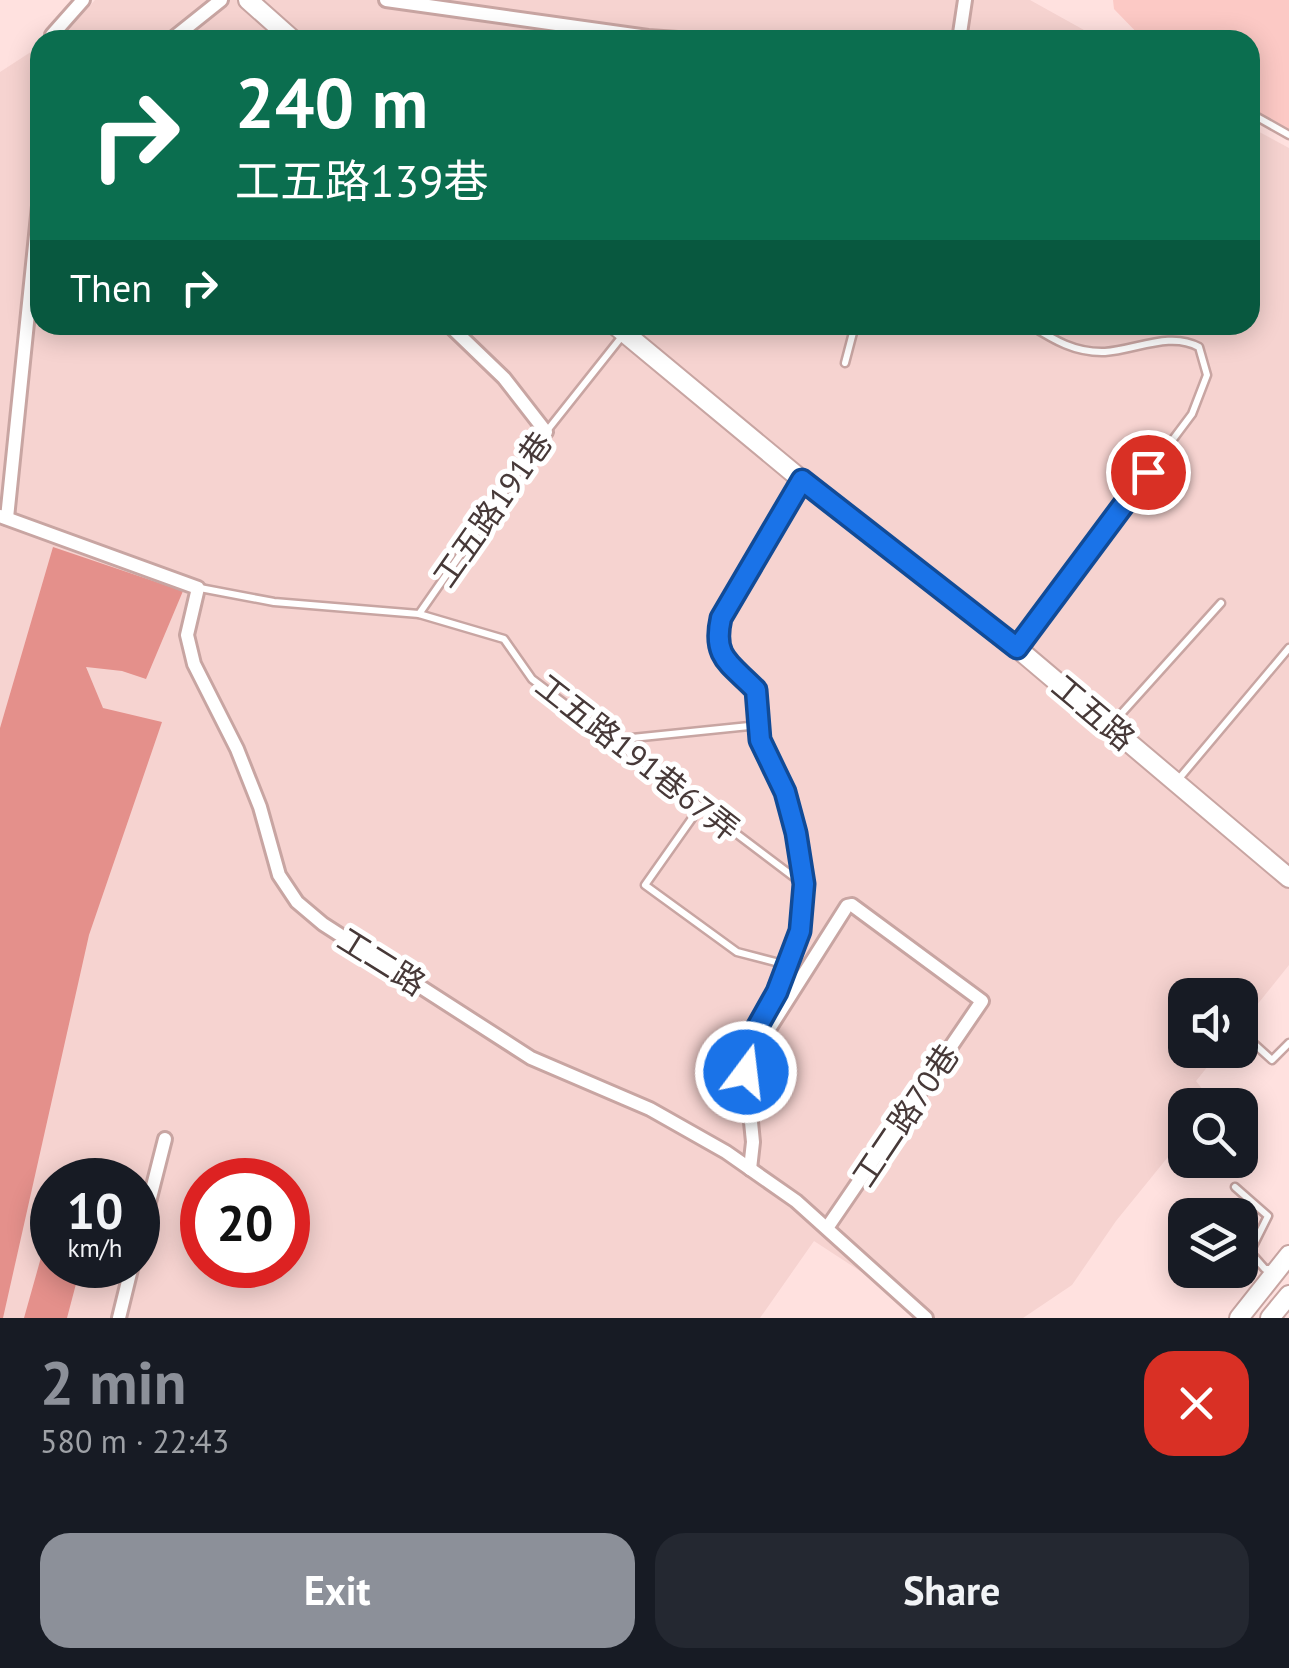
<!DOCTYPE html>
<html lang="en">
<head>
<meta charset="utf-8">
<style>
	body { margin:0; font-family:"PT Sans","Noto Sans TC",sans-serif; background:#242831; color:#f1f3f6; height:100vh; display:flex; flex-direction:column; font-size:38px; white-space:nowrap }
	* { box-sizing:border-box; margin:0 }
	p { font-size:32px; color:#9ea1a6 }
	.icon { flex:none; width:55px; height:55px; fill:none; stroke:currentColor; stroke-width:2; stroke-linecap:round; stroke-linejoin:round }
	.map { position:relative; height:1318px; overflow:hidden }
	.panel { display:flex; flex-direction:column; background:#171b24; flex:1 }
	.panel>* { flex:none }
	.banner { position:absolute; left:30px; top:30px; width:1230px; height:305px; border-radius:30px; box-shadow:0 5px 25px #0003; background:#0b6e4f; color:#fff; overflow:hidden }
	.fabs { position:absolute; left:1168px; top:978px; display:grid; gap:20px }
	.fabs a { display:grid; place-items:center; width:90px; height:90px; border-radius:20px; background:#171b24; box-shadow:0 5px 25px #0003; font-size:50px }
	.speed { position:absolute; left:30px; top:1158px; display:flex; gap:20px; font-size:50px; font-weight:700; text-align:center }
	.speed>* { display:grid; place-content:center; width:130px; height:130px; border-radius:50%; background:#171b24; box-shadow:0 5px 25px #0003; line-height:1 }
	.speed small { font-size:25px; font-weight:400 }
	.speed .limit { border:15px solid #d22; background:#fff; color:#111 }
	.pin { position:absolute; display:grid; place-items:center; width:85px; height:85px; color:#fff; margin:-42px; border:5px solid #fff; border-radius:50%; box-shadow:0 2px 10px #0007 }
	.me { position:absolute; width:110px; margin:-55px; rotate:15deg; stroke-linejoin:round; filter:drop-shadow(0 0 8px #0008) }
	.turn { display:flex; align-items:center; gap:35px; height:210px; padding:0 40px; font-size:45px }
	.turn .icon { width:130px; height:130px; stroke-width:2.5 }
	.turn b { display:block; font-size:70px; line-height:85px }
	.then { display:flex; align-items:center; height:95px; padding:0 40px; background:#0003; gap:20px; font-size:38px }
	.round { display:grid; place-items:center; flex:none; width:105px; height:105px; border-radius:30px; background:#242831 }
	.summary { display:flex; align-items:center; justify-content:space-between; height:170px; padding:0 40px }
	h1 { font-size:60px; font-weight:700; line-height:75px; color:#8c9099 }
	.cta { display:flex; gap:20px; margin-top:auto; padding:20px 40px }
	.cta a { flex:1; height:115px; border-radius:30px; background:#8c9099; color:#fff; font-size:40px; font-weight:700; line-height:115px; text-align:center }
	.cta a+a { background:#242831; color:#f1f3f6 }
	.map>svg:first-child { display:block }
	.built { fill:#f6d3d0; fill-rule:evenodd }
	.green { fill:#fcc9c5 }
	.forest { fill:#e4908b }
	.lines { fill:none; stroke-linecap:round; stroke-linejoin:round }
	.lane-casing { stroke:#c8a5a2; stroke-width:11 }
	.street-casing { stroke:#c8a5a2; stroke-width:18 }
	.secondary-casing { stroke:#c8a5a2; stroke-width:22 }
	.lane { stroke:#fff; stroke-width:6 }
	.street { stroke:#fff; stroke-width:12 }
	.secondary { stroke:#fff; stroke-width:18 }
	.route-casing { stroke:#114b97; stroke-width:25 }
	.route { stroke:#1a73e8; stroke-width:18 }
	.labels { text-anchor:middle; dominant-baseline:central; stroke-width:10; stroke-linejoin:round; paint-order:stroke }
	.street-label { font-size:32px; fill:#473938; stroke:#fff }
</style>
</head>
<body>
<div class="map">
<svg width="1289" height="1318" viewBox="0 0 1289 1318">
	<rect width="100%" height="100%" fill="#ffe1df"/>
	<g class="built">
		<path d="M95,0H1030L1102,40H50L72,26Z"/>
		<path d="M40,46V325H1250V127L1289,148V965L1240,1026V995H1185V1050H1221L1196,1081L1214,1104L1185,1105V1136L1116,1221L1072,1285L1023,1318H932L814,1241L760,1318H0V72ZM52,1180H138V1265H52ZM202,1180H288V1265H202Z"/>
	</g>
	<path class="green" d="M1113,0H1289V131L1250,110V40H1144L1114,9Z"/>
	<g class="forest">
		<path d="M53,547L183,591L146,679L122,671L86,667L103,708L162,722L89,935L3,1318H0V728Z"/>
		<path d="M49,1229L52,1230V1265H81L67,1318H24Z"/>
	</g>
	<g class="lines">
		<defs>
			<g id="lane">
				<path d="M1250,113L1289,135"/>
				<path d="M845,363L855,325"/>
				<path d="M200,588L274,602L419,614L504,639L532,679L803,884"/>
				<path d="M419,614L546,432L631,325"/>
				<path d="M1017,647L1192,414L1207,375L1199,347C1170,331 1136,350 1105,352C1075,353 1054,340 1030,325"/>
				<path d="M1112,724L1221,603"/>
				<path d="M632,738L759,725"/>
				<path d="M1177,781L1289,648"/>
				<path d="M700,807L645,885L737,952L787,965"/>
				<path d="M1240,1031L1272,1060L1289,1043"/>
				<path d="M747,1057L749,1040L777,992L800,931L803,884L796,833L785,792L760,739L756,690C730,663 712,658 721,617L802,482"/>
				<path d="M1235,1187L1268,1216L1250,1252L1265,1269H1272"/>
			</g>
			<g id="street">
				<path d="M386,0L648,37L693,40"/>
				<path d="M52,40V35L83,0"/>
				<path d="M171,40L221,0"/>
				<path d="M959,40L965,0"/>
				<path d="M449,325L504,378L546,432"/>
				<path d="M0,516L198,588L187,635L194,664L237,749L260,807L279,875L297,902L323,924L531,1058L650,1109L726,1152L796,1201L926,1318"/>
				<path d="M7,518L40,196"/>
				<path d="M750,1169L753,1142L746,1072L750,1059L847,906L852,905L982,1001L827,1228"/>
				<path d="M138,1245L165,1139"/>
				<path d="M119,1318L132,1265"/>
			</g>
			<g id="secondary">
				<path d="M248,0L293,40"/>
				<path d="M615,325L803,481L1017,648L1289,878"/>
				<path d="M1239,1318L1289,1255"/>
				<path d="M1270,1318L1289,1295"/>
			</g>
		</defs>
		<use href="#lane" class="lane-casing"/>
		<use href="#street" class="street-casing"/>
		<use href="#secondary" class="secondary-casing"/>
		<use href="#lane" class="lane"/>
		<use href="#street" class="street"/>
		<use href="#secondary" class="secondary"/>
	</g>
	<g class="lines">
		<defs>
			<path id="route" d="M746,1072L750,1040L777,992L800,931L804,884L796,833L785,792L760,740L756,690C730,663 712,658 721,618L802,480L1017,648L1148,472"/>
		</defs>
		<use href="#route" class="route-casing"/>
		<use href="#route" class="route"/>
	</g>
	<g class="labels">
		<g class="street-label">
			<text transform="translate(492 509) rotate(-55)">工五路191巷</text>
			<text transform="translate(1094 712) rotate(40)">工五路</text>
			<text transform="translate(638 757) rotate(38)">工五路191巷67弄</text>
			<text transform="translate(382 961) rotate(32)">工二路</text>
			<text transform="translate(905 1115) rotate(-56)">工二路70巷</text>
		</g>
	</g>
</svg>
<div class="fabs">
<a><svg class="icon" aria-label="sound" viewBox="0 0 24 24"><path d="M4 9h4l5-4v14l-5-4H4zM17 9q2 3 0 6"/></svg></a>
<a><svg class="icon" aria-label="search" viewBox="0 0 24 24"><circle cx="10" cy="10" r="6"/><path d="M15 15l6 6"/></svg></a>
<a><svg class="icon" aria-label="layers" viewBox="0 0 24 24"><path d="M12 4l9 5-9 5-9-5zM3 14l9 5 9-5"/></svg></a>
</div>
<div class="speed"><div>10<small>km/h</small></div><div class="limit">20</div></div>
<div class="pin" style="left:1148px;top:472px;background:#d93025"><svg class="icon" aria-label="arrive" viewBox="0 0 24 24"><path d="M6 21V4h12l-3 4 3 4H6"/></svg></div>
<svg class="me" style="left:746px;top:1072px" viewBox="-20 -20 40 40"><circle r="17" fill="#1a73e8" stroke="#fff" stroke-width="3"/><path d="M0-11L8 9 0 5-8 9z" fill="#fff"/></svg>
<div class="banner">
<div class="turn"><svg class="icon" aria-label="right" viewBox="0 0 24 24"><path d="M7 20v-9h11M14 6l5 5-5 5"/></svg><div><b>240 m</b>工五路139巷</div></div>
<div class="then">Then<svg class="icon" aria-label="right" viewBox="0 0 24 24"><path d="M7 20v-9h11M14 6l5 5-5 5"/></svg></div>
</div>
</div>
<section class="panel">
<div class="summary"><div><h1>2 min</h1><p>580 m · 22:43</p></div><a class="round" style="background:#d93025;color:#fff"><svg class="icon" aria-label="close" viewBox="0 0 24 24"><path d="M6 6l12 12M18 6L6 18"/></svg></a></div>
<div class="cta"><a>Exit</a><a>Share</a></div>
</section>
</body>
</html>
